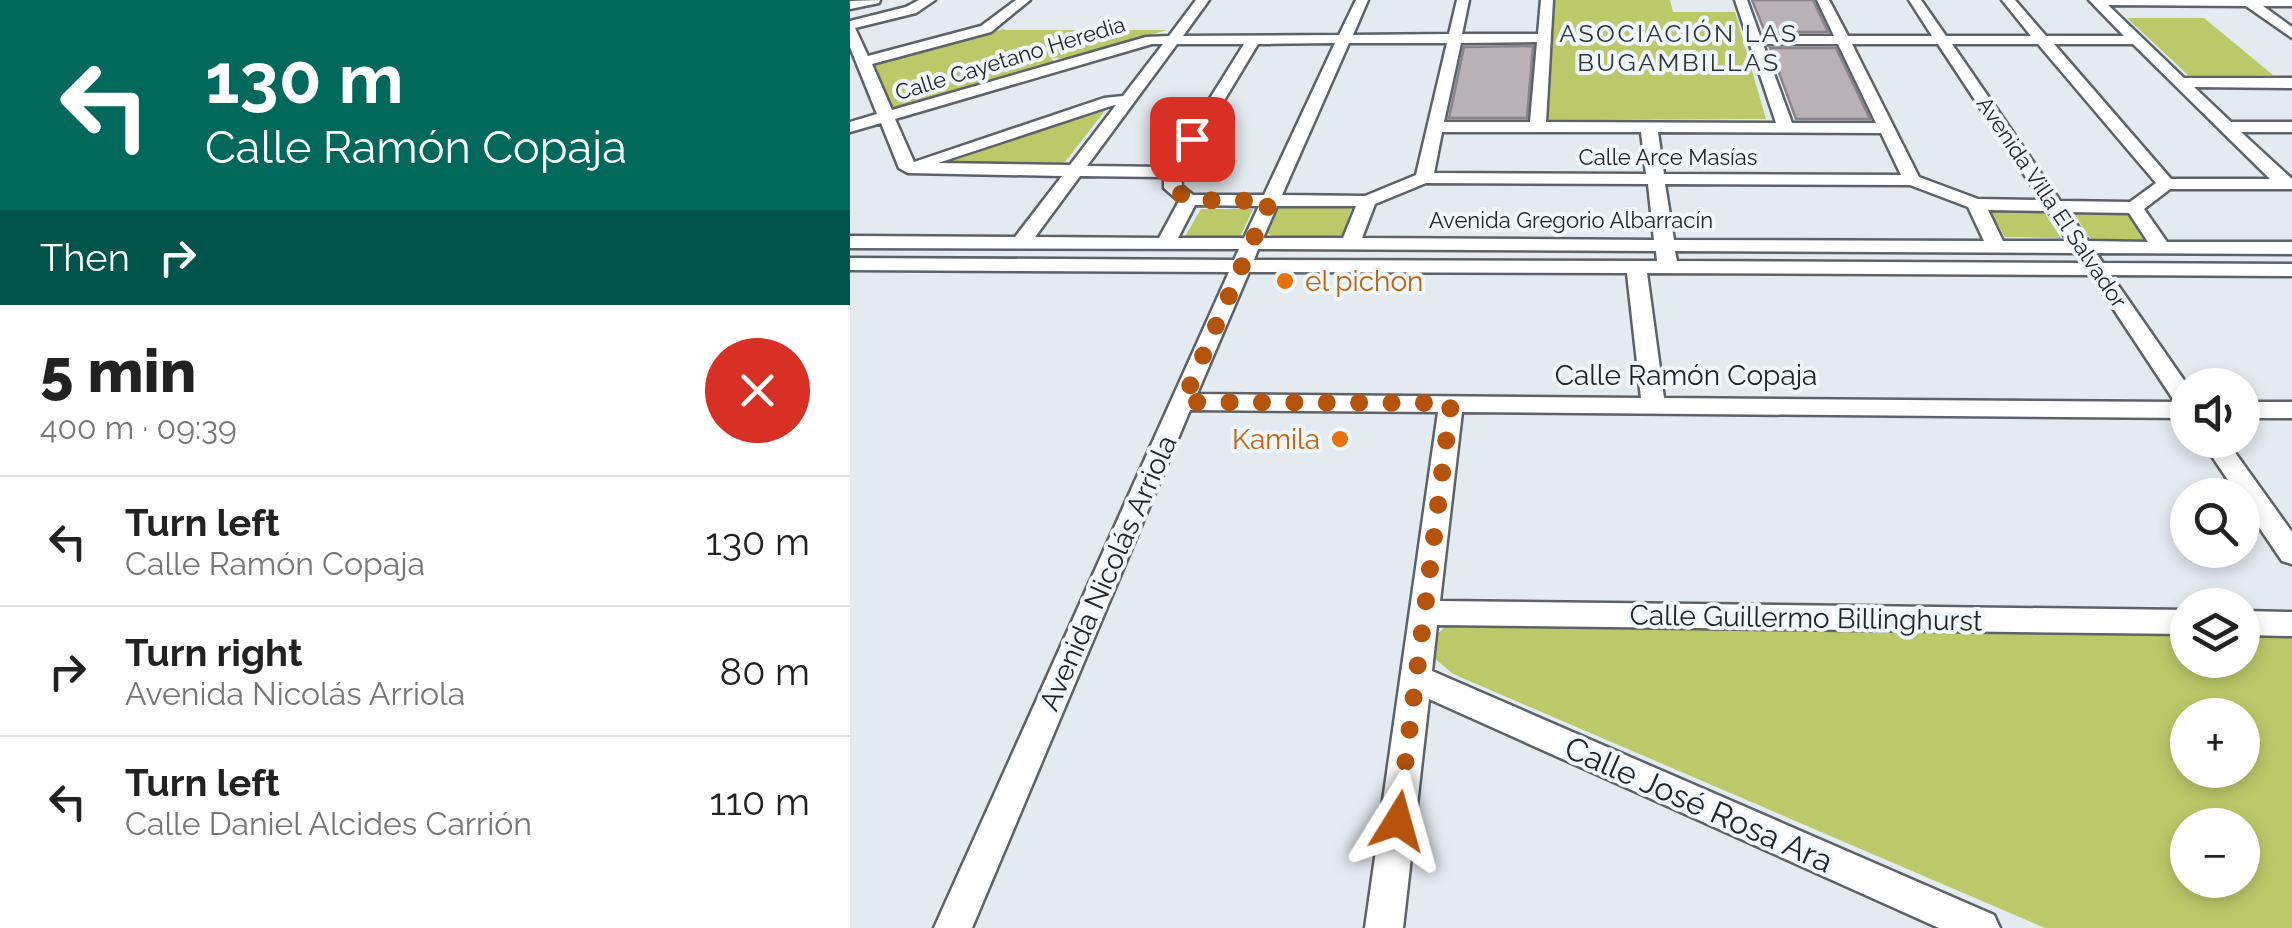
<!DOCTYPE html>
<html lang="en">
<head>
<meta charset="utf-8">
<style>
	body { margin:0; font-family:Raleway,sans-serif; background:#f6f6f6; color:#222; height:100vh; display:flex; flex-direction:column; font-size:38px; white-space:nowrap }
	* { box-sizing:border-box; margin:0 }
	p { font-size:32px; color:#767676 }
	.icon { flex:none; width:55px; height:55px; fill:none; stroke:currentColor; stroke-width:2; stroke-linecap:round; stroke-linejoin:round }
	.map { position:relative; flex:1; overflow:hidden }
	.panel { display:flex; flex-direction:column; background:#fff; width:850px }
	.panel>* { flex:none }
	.banner { background:#00695c; color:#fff; overflow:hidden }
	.controls { position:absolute; left:1320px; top:368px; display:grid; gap:20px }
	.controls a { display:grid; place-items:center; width:90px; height:90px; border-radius:50%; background:#fff; box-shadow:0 5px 15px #0003; font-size:50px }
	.pin { position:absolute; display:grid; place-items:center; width:85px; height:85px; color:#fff; margin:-42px; border-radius:20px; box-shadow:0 5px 15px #0006 }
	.me { position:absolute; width:110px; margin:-55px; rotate:8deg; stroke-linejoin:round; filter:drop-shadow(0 0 8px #0008) }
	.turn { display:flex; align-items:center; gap:35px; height:210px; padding:0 40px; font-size:45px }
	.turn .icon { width:130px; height:130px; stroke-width:2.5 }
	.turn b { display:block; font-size:70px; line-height:85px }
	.then { display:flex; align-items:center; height:95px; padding:0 40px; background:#0003; gap:20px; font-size:38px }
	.round { display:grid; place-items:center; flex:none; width:105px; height:105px; border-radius:52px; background:#f6f6f6 }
	.overview { display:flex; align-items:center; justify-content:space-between; height:170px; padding:0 40px }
	h1 { font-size:60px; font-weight:800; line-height:75px }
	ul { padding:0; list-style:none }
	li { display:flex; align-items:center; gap:30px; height:130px; padding:0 40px; border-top:2px solid #e0e0e0 }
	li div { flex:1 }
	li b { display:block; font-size:38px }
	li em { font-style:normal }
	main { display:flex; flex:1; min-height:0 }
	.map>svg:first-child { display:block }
	.green { fill:#bbc969; fill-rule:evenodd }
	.building { fill:#b8b1b6; stroke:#8a8489; stroke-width:2.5 }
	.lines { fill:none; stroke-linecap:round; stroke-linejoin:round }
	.minor-casing { stroke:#5c6267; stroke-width:5 }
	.minor { fill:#fff; fill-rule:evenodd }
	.route { stroke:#b45309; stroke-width:18; stroke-dasharray:0 32.4 }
	.food-dot { fill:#e8710a; stroke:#f0f7fd; stroke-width:4 }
	.labels { text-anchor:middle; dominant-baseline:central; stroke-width:8; stroke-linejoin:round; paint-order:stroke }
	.far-street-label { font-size:22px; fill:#222426; stroke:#f0f7fd }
	.far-neighbourhood-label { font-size:25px; letter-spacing:2.5px; fill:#2f3438; stroke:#f0f7fd }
	.food-label { font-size:28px; fill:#c56008; stroke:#f0f7fd; text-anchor:start }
	.street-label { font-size:28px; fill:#222426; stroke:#f0f7fd }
	.near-street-label { font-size:32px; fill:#222426; stroke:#f0f7fd }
</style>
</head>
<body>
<main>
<section class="panel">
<div class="banner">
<div class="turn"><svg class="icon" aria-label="left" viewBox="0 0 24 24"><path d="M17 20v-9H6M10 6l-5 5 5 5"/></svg><div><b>130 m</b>Calle Ramón Copaja</div></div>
<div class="then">Then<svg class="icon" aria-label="right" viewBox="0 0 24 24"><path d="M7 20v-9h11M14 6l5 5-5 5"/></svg></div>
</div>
<div class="overview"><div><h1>5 min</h1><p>400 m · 09:39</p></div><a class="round" style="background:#d93025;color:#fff"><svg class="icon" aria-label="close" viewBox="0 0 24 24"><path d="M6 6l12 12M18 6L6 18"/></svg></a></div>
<ul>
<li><svg class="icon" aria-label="left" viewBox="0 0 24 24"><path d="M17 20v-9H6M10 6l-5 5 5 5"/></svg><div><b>Turn left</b><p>Calle Ramón Copaja</p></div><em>130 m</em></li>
<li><svg class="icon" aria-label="right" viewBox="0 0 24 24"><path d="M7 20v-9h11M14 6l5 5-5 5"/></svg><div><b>Turn right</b><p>Avenida Nicolás Arriola</p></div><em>80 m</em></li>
<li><svg class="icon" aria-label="left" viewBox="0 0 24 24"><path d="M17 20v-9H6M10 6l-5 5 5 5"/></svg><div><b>Turn left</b><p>Calle Daniel Alcides Carrión</p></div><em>110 m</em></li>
</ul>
</section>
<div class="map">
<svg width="1442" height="928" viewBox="0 0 1442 928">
	<rect width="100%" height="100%" fill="#e3eaf0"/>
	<g class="green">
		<path d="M703,0H820L823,12H885L916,119L695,120Z"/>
		<path d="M1277,18H1354L1423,75H1338Z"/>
		<path d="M153,29L155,30H317L223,59L201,58L207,64L45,112L25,65Z"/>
		<path d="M257,108L212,166H87Z"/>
		<path d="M431,203L503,204L491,239H428L417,233Z"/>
		<path d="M351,209H403L389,239L334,238Z"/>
		<path d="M1140,211L1194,212L1211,238L1155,237Z"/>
		<path d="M1224,214L1279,215L1298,241H1242Z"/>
		<path d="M596,626L1337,633L1338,660H1392L1393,633H1442V928H1195L603,674L584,658L581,640ZM1338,715H1392V770H1338ZM1338,825H1392V880H1338Z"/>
	</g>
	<g class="building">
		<path d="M902,0H963L978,32H915Z"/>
		<path d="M683,46L677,118H599L614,47Z"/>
		<path d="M920,48H986L1020,119H946Z"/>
	</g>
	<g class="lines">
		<defs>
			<g id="minor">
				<path d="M30,0L29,3L0,9V1Z"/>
				<path d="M69,0H85L66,13L5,28L18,56L131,26L166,0H180L141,32L22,64L42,110L296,37L319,36L346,0H359L333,36L489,35L506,0H518L503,35L599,34L607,0H619L612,34H688L691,0H703L696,122L926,123L885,0H897L910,36H984L967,0H979L998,36H1082L1059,0H1071L1096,36H1181L1152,0H1165L1196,36H1274L1239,0H1442V6H1413L1442,27V38L1396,6L1258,5L1334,78H1442V88L1344,87L1381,122H1442V132H1391L1442,179V189H1320L1294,209L1317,242H1442V254L1246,253L1253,263L1442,264V276L1261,275L1338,386V418L612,412L590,601L1338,610V634L587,625L582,671L1144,915L1150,928H1089L579,699L553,928H515L588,412L340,410L122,928H84L379,272L0,270V258L384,260L389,249L0,248V236L165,237L212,176L58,173L49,168L31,123L0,132V122L27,114L0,47V21L56,7ZM687,42L680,122H594L611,43ZM485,43L414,195H343L332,186L331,172L408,44ZM499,43H597L566,175L515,196L432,195ZM302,44H313L273,96L254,98L64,162L45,119ZM327,44H394L317,167L237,166ZM913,44H988L1026,123H942ZM1002,44H1088L1191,200L1128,199L1069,177ZM1102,44H1188L1306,183L1280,202L1210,201ZM1204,44H1283L1420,179H1321ZM266,105L220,165L88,163L261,106ZM592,132H791L796,174L584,173ZM808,132L1031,133L1051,175L814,174ZM230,176L314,177V188L329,201L309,238L185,237ZM576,183L798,184L804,240L512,238L525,204ZM815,184L1060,185L1118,207L1134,241L824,240ZM345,205L409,206L394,238H328ZM427,206H506L493,238H413ZM1138,210L1198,211L1218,241H1153ZM1218,212L1279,213L1298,242L1238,241ZM408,249L806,251L807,261L404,260ZM825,251L1226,253L1233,263L827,261ZM399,272L777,273L791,398L347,394ZM797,273L1241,275L1325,402L814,398Z"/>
				<rect x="1392" y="402" width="50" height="16"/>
				<path d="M1351,440H1376L1442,532V564L1432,561L1392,502V495H1388Z"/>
				<path d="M1392,611L1442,612V636L1392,635Z"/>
			</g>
		</defs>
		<use href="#minor" class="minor-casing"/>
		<use href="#minor" class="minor"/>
	</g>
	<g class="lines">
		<path class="route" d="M342,139L322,172L323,188L339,200L420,201L333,402L601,403L548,821"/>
	</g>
	<g class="food-dot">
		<circle cx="435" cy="281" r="10"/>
		<circle cx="490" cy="439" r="10"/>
	</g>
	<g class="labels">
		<g class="far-street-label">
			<text transform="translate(160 58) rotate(-17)">Calle Cayetano Heredia</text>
			<text x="818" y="157">Calle Arce Masías</text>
			<text transform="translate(1202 202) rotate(56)">Avenida Villa El Salvador</text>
			<text x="721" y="220">Avenida Gregorio Albarracín</text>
		</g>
		<g class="far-neighbourhood-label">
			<text x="829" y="33">ASOCIACIÓN LAS<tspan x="829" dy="29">BUGAMBILLAS</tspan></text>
		</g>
		<g class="food-label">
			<text x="455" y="281">el pichon</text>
			<text x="470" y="439" text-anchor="end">Kamila</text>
		</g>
		<g class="street-label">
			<text x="836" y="375">Calle Ramón Copaja</text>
			<text transform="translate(258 573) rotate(-66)">Avenida Nicolás Arriola</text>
			<text transform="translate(956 618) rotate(1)">Calle Guillermo Billinghurst</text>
		</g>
		<g class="near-street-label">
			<text transform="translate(849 804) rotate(24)">Calle José Rosa Ara</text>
		</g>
	</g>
</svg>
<div class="controls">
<a><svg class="icon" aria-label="sound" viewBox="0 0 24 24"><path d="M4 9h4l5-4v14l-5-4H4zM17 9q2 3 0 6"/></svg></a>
<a><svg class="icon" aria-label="search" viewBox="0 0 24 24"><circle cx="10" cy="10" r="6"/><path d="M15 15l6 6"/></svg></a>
<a><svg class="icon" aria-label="layers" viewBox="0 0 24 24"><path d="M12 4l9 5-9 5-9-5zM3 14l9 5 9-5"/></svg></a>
<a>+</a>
<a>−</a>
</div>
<div class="pin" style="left:342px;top:139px;background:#d93025"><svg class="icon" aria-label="arrive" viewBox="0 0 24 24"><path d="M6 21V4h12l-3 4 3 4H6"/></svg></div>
<svg class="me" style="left:548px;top:821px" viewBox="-20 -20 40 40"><path d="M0-17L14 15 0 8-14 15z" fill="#b45309" stroke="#fff" stroke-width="4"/></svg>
</div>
</main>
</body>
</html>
